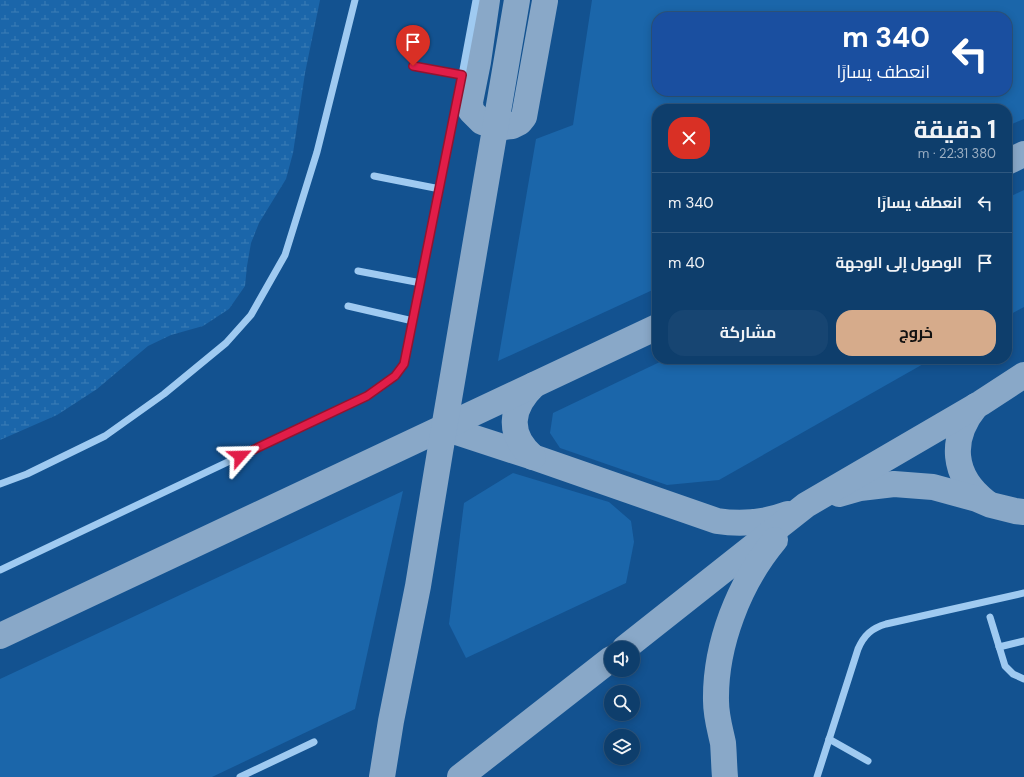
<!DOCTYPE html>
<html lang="ar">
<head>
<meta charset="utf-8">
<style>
	body { margin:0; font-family:"DM Sans",Cairo,sans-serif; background:#174572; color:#f1f3f6; direction:rtl; height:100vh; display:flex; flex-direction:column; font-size:15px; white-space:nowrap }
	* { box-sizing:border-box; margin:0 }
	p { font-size:13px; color:#9baec2 }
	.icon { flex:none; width:22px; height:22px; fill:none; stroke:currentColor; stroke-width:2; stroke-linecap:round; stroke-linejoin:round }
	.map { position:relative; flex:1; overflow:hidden; direction:ltr }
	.sheet { position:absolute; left:652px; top:104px; width:360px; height:260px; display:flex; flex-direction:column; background:#0e3e6c; border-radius:16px; box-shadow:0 2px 10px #0003,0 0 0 1px #2e577f; direction:rtl }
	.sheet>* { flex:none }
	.top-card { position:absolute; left:652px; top:12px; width:360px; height:84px; border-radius:16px; box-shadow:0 2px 10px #0003,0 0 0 1px #2e577f; direction:rtl; background:#1a4fa0; color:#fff; overflow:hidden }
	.tools { position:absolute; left:604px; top:641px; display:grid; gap:8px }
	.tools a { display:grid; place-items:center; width:36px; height:36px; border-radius:50%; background:#0e3e6c; box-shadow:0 2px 10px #0003,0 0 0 1px #2e577f; font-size:20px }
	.pin { position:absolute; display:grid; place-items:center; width:34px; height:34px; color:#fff; margin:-41px -17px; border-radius:50% 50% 50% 0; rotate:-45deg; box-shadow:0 0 4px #0007 }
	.pin .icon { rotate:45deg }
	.me { position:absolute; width:44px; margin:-22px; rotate:65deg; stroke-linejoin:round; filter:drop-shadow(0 0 3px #0008) }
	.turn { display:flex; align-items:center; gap:14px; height:84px; padding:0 16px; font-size:18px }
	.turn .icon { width:52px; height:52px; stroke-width:2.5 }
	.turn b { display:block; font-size:28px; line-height:34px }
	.round { display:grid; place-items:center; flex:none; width:42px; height:42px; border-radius:16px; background:#174572 }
	.overview { display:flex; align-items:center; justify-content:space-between; height:68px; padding:0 16px }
	h1 { font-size:24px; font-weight:700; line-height:30px }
	.primary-button { display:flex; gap:8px; margin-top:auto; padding:8px 16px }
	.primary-button a { flex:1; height:46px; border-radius:16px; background:#d6ab8b; color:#111; font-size:16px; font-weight:700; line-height:46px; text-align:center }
	.primary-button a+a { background:#174572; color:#f1f3f6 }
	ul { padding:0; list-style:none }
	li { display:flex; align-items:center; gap:12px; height:60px; padding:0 16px; border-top:1px solid #2e577f }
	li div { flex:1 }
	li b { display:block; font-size:15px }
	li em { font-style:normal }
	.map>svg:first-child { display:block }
	.green { fill:#1b66aa; fill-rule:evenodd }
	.wetland { fill:url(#wetland-marsh) }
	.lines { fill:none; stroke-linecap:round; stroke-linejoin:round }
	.taxiway { stroke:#89a8c8; stroke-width:26 }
	.minor { stroke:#9fcaf1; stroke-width:7 }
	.route-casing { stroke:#92132f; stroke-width:10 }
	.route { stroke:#e11d48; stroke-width:7 }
</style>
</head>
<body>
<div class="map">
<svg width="1024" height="777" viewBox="0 0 1024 777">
	<defs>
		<pattern id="wetland-marsh" width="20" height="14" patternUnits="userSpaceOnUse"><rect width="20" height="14" fill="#1b66aa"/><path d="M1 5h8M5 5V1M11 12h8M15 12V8" fill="none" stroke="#3d7db7"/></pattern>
	</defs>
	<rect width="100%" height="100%" fill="#135290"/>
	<g class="green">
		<path d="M592,0H1024V119L1007,126V109H657V288L498,361L536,139L573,125ZM657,17H1007V91H657Z"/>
		<path d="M1024,190V307L1007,316V198Z"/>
		<path d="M666,359H932L719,480L667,485L560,448L550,433L553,413Z"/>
		<path d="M513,473L609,502L631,521L634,542L626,583L466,658L449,624L464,503Z"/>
		<path d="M403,491L355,709L212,777H0V679Z"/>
	</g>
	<path class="wetland" d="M0,0H320L305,73L293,153L286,179L259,223L251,243L247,266L245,286L229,309L203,326L171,335L148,346L97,389L57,415L0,440Z"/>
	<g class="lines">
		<g class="taxiway">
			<path d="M487,0L478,62L470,102L471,111L482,122L504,127L512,126L520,122L524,117L545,1"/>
			<path d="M1007,162L1024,154"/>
			<path d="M976,406C949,439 952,476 986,502"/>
			<path d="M444,428L533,457L717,521C742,525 764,523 788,514"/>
			<path d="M533,457C507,434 510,408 534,385"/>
			<path d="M839,494L860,488L894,484L933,487L977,499L991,505L1015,511L1024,512"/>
			<path d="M0,636L657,327"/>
			<path d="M625,648L806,505L981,403L1024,375"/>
			<path d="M382,777L391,721L418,586L440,452L517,0"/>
			<path d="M460,777L611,659"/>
			<path d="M725,777C724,766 724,755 723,743C720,729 716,716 716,701C715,645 739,583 775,540"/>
		</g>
		<g class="minor">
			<path d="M413,66L462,75"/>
			<path d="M374,176L440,189"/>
			<path d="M358,271L421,283"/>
			<path d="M348,306L413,321"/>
			<path d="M0,484L27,474L105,436L164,394L226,343L251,315L285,255L317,152L355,0"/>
			<path d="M0,570L367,396C383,385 400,377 406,357L462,75L476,0"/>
			<path d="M990,617L1005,666L1013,674L1024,679"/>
			<path d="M999,647L1024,641"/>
			<path d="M829,739L868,761"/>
			<path d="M240,777L314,742"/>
			<path d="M817,777L858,649C864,635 872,628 886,624L1024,593"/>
		</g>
	</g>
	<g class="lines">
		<defs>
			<path id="route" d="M240,456L367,396L395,376L404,364L462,75L413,66"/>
		</defs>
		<use href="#route" class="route-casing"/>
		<use href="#route" class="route"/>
	</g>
</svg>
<div class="tools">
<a><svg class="icon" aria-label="sound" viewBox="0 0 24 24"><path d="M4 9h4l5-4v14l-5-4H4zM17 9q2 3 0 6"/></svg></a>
<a><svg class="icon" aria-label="search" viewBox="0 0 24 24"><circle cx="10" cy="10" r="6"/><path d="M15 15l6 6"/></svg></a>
<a><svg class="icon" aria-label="layers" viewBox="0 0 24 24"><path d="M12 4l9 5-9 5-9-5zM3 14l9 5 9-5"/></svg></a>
</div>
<div class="pin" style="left:413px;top:66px;background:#d93025"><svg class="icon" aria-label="arrive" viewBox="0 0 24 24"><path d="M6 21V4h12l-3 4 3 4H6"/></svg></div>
<svg class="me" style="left:240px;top:456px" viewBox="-20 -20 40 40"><path d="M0-17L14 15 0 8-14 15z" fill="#e11d48" stroke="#fff" stroke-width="4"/></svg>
<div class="top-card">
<div class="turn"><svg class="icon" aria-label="left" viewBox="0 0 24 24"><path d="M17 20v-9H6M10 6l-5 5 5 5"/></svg><div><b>340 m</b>انعطف يسارًا</div></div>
</div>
<section class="sheet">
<div class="overview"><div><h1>1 دقيقة</h1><p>380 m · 22:31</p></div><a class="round" style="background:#d93025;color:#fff"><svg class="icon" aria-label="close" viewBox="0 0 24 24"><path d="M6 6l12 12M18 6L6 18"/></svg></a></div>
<ul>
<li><svg class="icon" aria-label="left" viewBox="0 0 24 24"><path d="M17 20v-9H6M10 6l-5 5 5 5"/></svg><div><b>انعطف يسارًا</b></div><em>340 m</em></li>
<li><svg class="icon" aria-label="arrive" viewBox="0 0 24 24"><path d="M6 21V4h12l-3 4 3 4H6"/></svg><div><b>الوصول إلى الوجهة</b></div><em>40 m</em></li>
</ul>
<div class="primary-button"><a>خروج</a><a>مشاركة</a></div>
</section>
</div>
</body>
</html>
